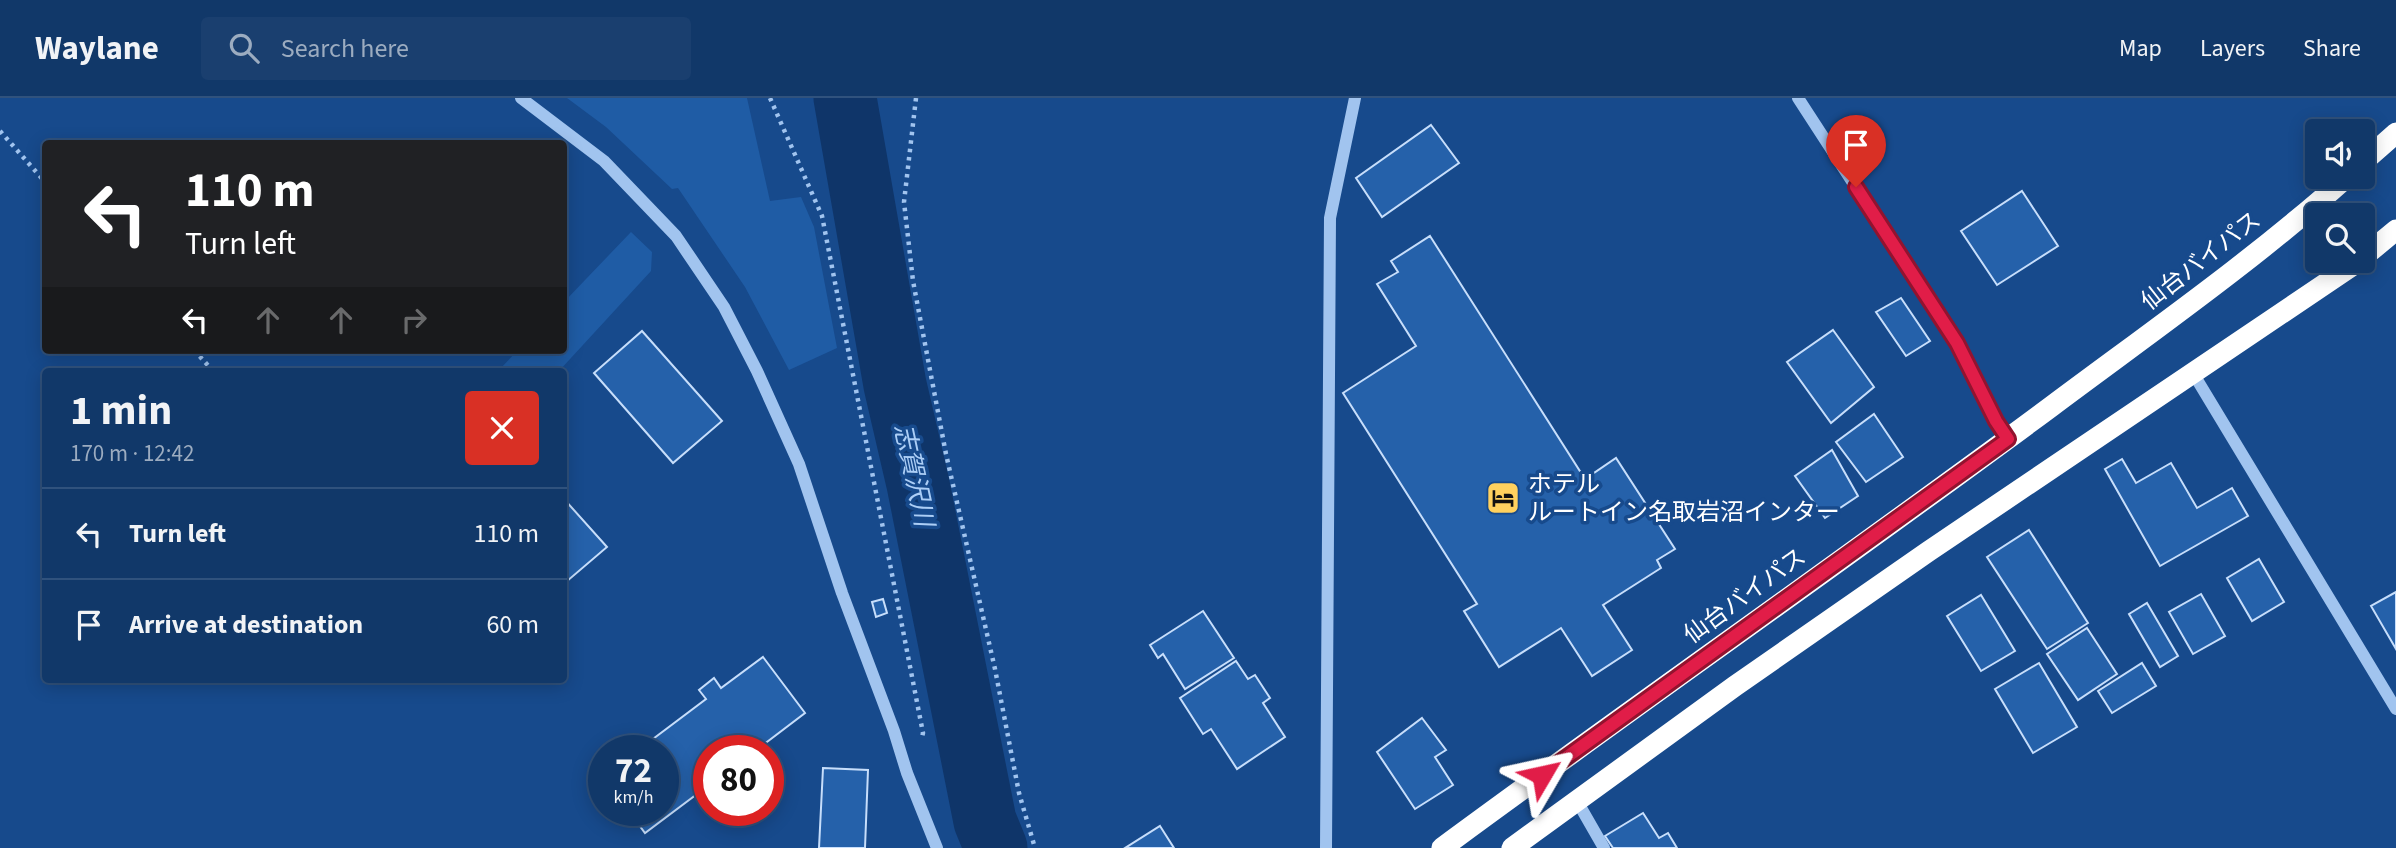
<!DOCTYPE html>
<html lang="en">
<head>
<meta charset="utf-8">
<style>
	body { margin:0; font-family:"Source Sans 3","Noto Sans JP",sans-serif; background:#1a3f6f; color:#f1f3f6; height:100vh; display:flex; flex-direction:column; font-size:26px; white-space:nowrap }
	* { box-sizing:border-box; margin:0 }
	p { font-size:23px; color:#9cacc0 }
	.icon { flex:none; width:38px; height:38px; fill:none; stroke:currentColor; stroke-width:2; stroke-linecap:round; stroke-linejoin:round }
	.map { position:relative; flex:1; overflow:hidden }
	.drawer { position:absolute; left:42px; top:270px; width:525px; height:315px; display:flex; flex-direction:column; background:#113869; border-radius:7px; box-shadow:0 4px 18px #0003,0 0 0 2px #30527d }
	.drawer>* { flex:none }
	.banner { position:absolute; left:42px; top:42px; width:525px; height:214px; border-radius:7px; box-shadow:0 4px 18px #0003,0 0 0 2px #30527d; background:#202124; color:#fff; overflow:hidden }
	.fabs { position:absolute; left:2305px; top:21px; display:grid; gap:14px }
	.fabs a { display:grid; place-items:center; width:70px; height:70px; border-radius:7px; background:#113869; box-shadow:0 4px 18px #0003,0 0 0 2px #30527d; font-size:35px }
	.speed { position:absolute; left:588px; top:637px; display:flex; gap:14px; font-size:35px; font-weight:700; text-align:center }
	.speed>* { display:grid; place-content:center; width:91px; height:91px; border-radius:50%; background:#113869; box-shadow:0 4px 18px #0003,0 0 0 2px #30527d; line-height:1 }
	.speed small { font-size:18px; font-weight:400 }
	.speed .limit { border:10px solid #d22; background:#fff; color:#111 }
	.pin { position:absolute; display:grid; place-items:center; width:60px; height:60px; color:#fff; margin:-72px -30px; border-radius:50% 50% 50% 0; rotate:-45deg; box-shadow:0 0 7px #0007 }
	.pin .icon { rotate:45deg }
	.me { position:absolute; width:77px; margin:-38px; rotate:54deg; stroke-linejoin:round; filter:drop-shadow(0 0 5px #0008) }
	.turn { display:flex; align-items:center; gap:24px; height:147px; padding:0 28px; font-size:32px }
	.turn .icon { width:91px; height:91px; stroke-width:2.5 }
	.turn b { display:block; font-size:49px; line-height:60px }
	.lanes { display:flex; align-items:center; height:66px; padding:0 28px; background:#0003; justify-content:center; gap:35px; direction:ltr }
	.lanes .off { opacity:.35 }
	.round { display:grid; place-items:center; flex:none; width:74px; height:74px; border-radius:7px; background:#1a3f6f }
	.headline { display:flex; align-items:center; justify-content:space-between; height:119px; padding:0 28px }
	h1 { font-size:42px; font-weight:700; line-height:52px }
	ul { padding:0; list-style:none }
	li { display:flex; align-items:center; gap:21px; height:91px; padding:0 28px; border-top:2px solid #30527d }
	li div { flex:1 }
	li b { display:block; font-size:26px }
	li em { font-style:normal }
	header { display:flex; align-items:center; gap:42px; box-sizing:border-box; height:98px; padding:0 35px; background:#113869; border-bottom:2px solid #30527d }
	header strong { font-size:33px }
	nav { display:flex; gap:38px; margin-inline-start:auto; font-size:24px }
	.search { width:490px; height:63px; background:#1a3f6f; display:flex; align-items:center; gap:18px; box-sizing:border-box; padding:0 24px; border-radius:7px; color:#9cacc0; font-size:26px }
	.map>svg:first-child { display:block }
	.green { fill:#1f5ca5 }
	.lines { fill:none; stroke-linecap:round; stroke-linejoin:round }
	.river { stroke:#0f3569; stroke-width:63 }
	.building { fill:#2561aa; stroke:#c7defb; stroke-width:2 }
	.path { stroke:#a1c4ef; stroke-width:4.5; stroke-dasharray:3.5 5; stroke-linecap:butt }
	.minor { stroke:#a1c4ef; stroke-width:12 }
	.highway { stroke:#fff; stroke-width:21 }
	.route-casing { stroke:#92132f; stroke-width:18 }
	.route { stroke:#e11d48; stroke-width:12 }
	.labels { text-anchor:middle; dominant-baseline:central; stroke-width:7; stroke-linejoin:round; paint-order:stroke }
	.street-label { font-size:24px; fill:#fff; stroke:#174a8c }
	.poi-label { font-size:24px; fill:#fff; stroke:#174a8c; text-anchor:start }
	.water-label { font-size:26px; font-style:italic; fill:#accef6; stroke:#174a8c }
</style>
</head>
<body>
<header>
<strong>Waylane</strong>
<div class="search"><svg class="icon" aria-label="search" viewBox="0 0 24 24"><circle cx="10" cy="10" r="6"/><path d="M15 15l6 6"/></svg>Search here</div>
<nav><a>Map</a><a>Layers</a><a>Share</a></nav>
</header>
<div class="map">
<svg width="2396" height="750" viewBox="0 0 2396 750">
	<rect width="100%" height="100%" fill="#174a8c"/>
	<g class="green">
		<path d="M567,0H747L770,103L801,99L814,129L837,250L789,272L745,189L678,90L672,91L606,29Z"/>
		<path d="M631,134L652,154L651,173L559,273H498L518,252H564V204Z"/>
	</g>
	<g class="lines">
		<path class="river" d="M845,0L895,287L918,386L985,723L996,750"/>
	</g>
	<g class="building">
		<path d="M1431,27L1459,65L1382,119L1356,80Z"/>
		<path d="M2022,93L2058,148L1997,187L1961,133Z"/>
		<path d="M1430,138L1585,381L1616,360L1675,451L1657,462L1661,470L1603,507L1632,552L1592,578L1561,530L1499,569L1464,513L1477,506L1343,295L1416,248L1377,186L1398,174L1391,163Z"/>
		<path d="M1901,200L1930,243L1906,258L1876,214Z"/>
		<path d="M1833,232L1874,289L1831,325L1787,264Z"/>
		<path d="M642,233L722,323L673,365L594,275Z"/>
		<path d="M1874,316L1903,359L1866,384L1836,344Z"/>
		<path d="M1832,352L1858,398L1825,420L1795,378Z"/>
		<path d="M2122,361L2136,385L2171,365L2197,410L2232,390L2248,418L2160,468L2105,371Z"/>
		<path d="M564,401L607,449L566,484L564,482Z"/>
		<path d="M2029,432L2088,525L2047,551L1987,459Z"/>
		<path d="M2259,461L2284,504L2252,523L2227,480Z"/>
		<path d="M2396,494V551L2371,508Z"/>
		<path d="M2201,496L2225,538L2193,556L2169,514Z"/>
		<path d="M1981,497L2015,553L1981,573L1947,518Z"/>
		<path d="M883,501L887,515L876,519L872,504Z"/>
		<path d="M2147,505L2178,558L2160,569L2129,516Z"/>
		<path d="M1203,513L1234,560L1185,591L1163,556L1158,560L1150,547Z"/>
		<path d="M2087,530L2117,576L2078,602L2047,556Z"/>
		<path d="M763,559L805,615L755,653H709V687L645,735L628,712H663V653H637L706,601L699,592L714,580L721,590Z"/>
		<path d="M1236,563L1248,581L1255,577L1270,600L1263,605L1285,639L1237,671L1211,631L1203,636L1180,600Z"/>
		<path d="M2039,565L2077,629L2033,655L1995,591Z"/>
		<path d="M2142,565L2156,588L2112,615L2098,593Z"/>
		<path d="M1422,620L1446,652L1435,659L1453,687L1415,711L1377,654Z"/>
		<path d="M823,670L868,672L865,750H819Z"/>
		<path d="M1643,715L1659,740L1668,735L1677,750H1613L1605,738Z"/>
		<path d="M1160,728L1174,750H1125Z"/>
	</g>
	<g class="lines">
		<g class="path">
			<path d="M770,0L822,118L923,635L922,639"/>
			<path d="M916,0L904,104L913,183L946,356L995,571L1019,695L1035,750"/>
			<path d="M0,33L46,85"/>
			<path d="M194,252L213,273"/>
		</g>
		<g class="minor">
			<path d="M521,0L604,63L676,138L724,209L757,273L799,366L842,495L894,633L907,675L937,750"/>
			<path d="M1798,0L1957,245L1996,322L2008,341"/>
			<path d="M2193,275L2396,611"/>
			<path d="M1577,703L1604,750"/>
			<path d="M1326,750L1330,120L1355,0"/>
		</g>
		<g class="highway">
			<path d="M2362,65L2396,35"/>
			<path d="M2362,160L2396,132"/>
			<path d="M1442,750C1644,601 1850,458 2052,308C2151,234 2254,162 2347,79"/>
			<path d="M1512,750L1735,588L1929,453L2359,163"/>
		</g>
	</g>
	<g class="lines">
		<defs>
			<path id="route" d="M1542,677L2008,341L1996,323L1957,245L1856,89"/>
		</defs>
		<use href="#route" class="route-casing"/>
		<use href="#route" class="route"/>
	</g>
	<defs>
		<symbol id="hotel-square" viewBox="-11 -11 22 22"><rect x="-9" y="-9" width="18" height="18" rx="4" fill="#ffd15e" stroke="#174a8c"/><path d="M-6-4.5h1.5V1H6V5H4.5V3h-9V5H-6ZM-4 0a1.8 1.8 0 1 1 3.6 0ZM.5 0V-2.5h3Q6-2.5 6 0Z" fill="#111"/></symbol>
	</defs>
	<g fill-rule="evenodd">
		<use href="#hotel-square" x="1484" y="381" width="38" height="38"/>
	</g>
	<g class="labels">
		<g class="street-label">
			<text transform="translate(2201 163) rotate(-38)">仙台バイパス</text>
			<text transform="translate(1745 498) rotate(-36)">仙台バイパス</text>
		</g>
		<g class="poi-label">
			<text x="1528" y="386">ホテル<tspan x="1528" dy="28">ルートイン名取岩沼インター</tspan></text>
		</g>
		<g class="water-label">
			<text transform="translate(914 377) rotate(78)">志賀沢川</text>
		</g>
	</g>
</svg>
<div class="fabs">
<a><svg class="icon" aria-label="sound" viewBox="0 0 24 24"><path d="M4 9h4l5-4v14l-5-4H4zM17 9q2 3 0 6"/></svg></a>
<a><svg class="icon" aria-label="search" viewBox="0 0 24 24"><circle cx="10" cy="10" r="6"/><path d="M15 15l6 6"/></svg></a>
</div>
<div class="speed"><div>72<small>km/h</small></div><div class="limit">80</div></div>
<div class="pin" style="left:1856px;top:89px;background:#d93025"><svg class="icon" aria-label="arrive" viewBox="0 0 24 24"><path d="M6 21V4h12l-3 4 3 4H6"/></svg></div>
<svg class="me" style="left:1542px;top:677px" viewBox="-20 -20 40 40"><path d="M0-17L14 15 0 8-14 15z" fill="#e11d48" stroke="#fff" stroke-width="4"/></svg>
<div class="banner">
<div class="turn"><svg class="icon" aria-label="left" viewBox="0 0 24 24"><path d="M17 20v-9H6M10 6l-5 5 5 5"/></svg><div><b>110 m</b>Turn left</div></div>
<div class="lanes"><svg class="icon" aria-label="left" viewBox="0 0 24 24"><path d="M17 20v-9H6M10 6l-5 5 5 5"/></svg><svg class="icon off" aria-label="ahead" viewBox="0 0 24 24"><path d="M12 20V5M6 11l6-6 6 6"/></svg><svg class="icon off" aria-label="ahead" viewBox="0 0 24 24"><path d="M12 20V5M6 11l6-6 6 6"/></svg><svg class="icon off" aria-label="right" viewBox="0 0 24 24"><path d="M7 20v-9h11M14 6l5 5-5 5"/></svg></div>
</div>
<section class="drawer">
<div class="headline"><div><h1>1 min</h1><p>170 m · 12:42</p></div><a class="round" style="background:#d93025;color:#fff"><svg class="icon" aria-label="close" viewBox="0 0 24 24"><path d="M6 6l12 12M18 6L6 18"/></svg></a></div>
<ul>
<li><svg class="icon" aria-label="left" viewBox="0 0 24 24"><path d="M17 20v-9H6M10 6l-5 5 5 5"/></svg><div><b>Turn left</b></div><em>110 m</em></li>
<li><svg class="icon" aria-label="arrive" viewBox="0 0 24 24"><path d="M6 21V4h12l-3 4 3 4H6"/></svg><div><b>Arrive at destination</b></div><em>60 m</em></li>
</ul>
</section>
</div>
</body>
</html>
